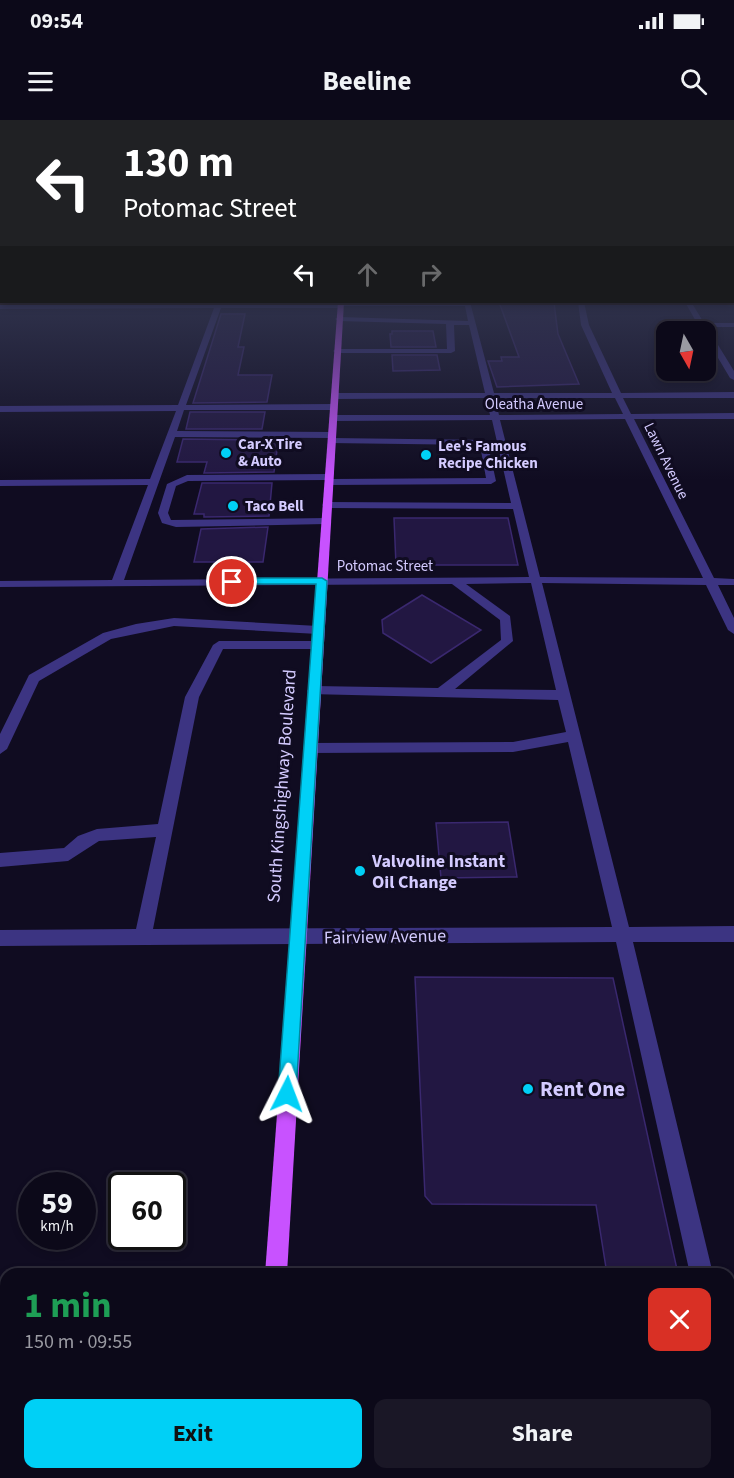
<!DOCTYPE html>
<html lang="en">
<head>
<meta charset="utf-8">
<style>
	body { margin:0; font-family:"Source Sans 3",sans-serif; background:#1a1726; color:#f1f3f6; height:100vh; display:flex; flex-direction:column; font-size:22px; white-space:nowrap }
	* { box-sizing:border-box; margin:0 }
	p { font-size:20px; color:#9a9aa2 }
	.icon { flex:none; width:33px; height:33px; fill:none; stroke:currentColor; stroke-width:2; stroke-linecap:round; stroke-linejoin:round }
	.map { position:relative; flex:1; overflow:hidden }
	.panel { position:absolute; left:0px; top:1148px; width:735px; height:212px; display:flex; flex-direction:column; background:#0c0919; border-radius:18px 18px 0 0; box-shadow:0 3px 9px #0003,0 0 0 2px #2c2a38 }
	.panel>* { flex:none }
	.banner { position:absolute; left:0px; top:0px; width:735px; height:183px; box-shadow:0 3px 9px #0003,0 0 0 2px #2c2a38; background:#202124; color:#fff; overflow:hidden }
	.needle { width:39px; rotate:171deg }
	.buttons { position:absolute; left:656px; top:201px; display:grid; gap:12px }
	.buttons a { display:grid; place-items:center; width:60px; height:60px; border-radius:12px; background:#0c0919; box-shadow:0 3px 9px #0003,0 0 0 2px #2c2a38; font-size:30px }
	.speed { position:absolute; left:18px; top:1052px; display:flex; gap:12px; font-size:30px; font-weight:700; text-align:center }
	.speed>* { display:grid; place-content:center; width:78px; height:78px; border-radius:50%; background:#0c0919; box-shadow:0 3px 9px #0003,0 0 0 2px #2c2a38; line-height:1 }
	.speed small { font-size:15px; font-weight:400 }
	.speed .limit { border:3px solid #111; border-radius:9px; background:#fff; color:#111 }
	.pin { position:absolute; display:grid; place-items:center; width:51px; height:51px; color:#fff; margin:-26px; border:3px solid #fff; border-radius:50%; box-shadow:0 2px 6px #0007 }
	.me { position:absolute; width:66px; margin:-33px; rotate:3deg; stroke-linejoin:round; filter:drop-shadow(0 0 4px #0008) }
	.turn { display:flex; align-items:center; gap:21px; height:126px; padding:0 24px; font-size:27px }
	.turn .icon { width:78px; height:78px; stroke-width:2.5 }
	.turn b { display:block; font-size:42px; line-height:51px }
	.lanes { display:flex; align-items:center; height:57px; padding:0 24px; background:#0003; justify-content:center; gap:30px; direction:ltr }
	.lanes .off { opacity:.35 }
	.round { display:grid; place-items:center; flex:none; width:63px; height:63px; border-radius:12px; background:#1a1726 }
	.overview { display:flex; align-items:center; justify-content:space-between; height:102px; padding:0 24px }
	h1 { font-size:36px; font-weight:700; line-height:45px; color:#1e9e55 }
	.button { display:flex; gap:12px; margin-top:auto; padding:12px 24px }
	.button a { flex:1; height:69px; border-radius:12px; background:#00d0f6; color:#111; font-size:24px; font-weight:700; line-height:69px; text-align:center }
	.button a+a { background:#1a1726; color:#f1f3f6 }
	.status { display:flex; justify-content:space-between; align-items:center; height:42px; padding:0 30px; background:#0c0919; direction:ltr }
	.status svg { height:16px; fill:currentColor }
	header { display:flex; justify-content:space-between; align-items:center; height:78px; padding:0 24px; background:#0c0919; font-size:27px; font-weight:700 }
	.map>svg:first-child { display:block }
	.building { fill:#221742; stroke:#3a286f; stroke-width:1.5 }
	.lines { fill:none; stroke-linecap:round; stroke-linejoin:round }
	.minor { fill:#3c3482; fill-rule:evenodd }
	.major { fill:#c852ff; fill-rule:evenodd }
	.route { fill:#00d0f6; stroke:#0087a0; stroke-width:1.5 }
	.poi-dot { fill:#00d0f6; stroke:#100c21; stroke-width:2 }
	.labels { text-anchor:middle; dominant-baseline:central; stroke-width:6; stroke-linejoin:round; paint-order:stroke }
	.far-street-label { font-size:15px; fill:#d4cbff; stroke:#100c21 }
	.far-poi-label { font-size:15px; font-weight:bold; fill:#d4cbff; stroke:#100c21; text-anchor:start }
	.street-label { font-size:18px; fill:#d4cbff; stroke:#100c21 }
	.poi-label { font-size:18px; font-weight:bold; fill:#d4cbff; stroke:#100c21; text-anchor:start }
	.near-poi-label { font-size:21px; font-weight:bold; fill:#d4cbff; stroke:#100c21; text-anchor:start }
</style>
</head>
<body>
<div class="status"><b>09:54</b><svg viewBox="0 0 49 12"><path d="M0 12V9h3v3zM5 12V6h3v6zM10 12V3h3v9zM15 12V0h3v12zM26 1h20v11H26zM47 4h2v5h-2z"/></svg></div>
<header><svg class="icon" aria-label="menu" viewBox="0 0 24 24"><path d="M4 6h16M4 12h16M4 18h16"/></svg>Beeline<svg class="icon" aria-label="search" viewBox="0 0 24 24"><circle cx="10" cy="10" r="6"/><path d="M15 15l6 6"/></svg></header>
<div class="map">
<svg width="734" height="1358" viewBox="0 0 734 1358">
	<rect width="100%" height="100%" fill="#100c21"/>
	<g class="building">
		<path d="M499,182L554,183L558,214L579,264L497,267L488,241H502L501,237H519Z"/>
		<path d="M221,194H245L238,227H244L238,255H272L267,282L193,283Z"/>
		<path d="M392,211H433L436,227H391L390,214H392Z"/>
		<path d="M392,235H437L440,250L393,251Z"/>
		<path d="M190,292H265L262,309H186Z"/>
		<path d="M183,319L260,320V324L278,323L274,352L204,353L207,342H177Z"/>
		<path d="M202,363H272L269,396L204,397V394H194Z"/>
		<path d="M394,398H508L518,445H396Z"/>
		<path d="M268,407L263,442H194L201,409Z"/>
		<path d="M422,475L481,510L431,543L383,513L382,500Z"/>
		<path d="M508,702L517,757L441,758L436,703Z"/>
		<path d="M415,857L613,858L678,1154H607L596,1085L432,1084L425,1076Z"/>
	</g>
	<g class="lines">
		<g class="minor">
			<path d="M734,180V184L693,185L704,203H734V207H707L734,251V260L730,258L705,216V212H702L685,182Z"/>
			<path d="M217,182H223V184L470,182L494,273H612L581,205L578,182H584L589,205L621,273L734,272V278H623L631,294L734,293V299H634L714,458L734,459V465H718L734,498V514L728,510L706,465L542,463L629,807L734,806V822H633L713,1154H690L616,822L0,826V810L136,809L156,717L99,721L68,741L0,747V733L64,728L78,716L97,709L158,704L185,577L213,525L219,521H318L324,525L318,529H223L199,577L153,809L612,807L568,622L513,632L310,633L303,628L310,623L513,622L566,612L558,580L309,574L307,571L309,568L314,566L438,568L501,520L500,500L452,464L0,467V461L112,460L148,365L0,366V360L150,359L176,291L0,292V286L178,285L214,188L0,189V185L216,184ZM343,186H465L468,201L339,197L335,199L339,201L446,204L447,229H337L333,231L337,233H451L455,231L454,205H469L485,273H335L331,276L335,279L486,278L490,295H333L329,298L333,301L492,300L511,383L327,382L322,385L327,388L513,389L529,457L124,460L175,317L332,318L336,315L332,312L177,311L184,290H334L338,287L334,284L186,285L221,188H340ZM495,278H615L623,294L499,295ZM625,299L703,458L540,457L500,300ZM531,463L556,570L455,569L513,521L510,496L466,464Z"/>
			<path d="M332,318L487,320L496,361L491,364L329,365L326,364V360L188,361L176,366L168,393L171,400L326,398L331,401L326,404L176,407L162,403L158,393L167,364L187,355L329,354L332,355V359L486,358L480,325L329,323V319Z"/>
			<path d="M174,498L318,506L324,510L318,514L174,506L111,519L39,561L7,629L0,634V614L29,555L103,513L136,504Z"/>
			<path d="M729,1255L734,1257V1302L729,1299Z"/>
			<rect x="416" y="1353" width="26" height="5"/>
			<path d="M566,1353H592L593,1358H567Z"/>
		</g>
		<g class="major">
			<path d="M338,182H344L287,1154H265Z"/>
			<rect x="250" y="1353" width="26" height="5"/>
		</g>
	</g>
	<linearGradient id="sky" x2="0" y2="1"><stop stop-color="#090712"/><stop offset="0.47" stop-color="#31344e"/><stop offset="1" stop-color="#31344e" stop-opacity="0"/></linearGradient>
	<rect width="734" height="360" fill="url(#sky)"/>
	<path class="route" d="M232,458H322L327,461L296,974L293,981L287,983L281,981L278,974L316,464H228L227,462Z"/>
	<g class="poi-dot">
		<circle cx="226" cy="333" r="6"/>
		<circle cx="426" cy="335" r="6"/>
		<circle cx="233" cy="386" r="6"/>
		<circle cx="360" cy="751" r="6"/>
		<circle cx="528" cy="969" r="6"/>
	</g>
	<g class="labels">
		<g class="far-street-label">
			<text x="534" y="284">Oleatha Avenue</text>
			<text transform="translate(666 341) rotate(64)">Lawn Avenue</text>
			<text x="385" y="446">Potomac Street</text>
		</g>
		<g class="far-poi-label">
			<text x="238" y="324">Car-X Tire<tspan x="238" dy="17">&amp; Auto</tspan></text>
			<text x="438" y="326">Lee's Famous<tspan x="438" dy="17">Recipe Chicken</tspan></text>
			<text x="245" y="386">Taco Bell</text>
		</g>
		<g class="street-label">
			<text transform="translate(282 666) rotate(-86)">South Kingshighway Boulevard</text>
			<text transform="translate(385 817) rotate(-1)">Fairview Avenue</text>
		</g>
		<g class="poi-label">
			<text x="372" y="741">Valvoline Instant<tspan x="372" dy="21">Oil Change</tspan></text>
		</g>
		<g class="near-poi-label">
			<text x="540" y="969">Rent One</text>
		</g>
	</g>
</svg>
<div class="buttons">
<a><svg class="needle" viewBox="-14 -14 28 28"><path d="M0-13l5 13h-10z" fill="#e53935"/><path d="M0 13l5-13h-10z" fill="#9a9aa2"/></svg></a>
</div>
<div class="speed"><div>59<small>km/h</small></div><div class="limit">60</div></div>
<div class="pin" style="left:232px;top:462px;background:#d93025"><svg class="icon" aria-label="arrive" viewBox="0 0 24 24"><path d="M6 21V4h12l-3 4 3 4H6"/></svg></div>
<svg class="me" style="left:287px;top:974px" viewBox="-20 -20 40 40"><path d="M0-17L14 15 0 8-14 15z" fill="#00d0f6" stroke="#fff" stroke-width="4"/></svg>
<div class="banner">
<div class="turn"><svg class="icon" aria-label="left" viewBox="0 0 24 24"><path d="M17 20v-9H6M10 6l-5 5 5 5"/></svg><div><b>130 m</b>Potomac Street</div></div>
<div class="lanes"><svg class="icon" aria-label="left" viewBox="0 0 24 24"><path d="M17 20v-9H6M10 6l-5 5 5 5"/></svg><svg class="icon off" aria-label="ahead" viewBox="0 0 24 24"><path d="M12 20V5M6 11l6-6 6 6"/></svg><svg class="icon off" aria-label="right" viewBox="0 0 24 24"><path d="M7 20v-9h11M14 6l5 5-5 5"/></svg></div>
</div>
<section class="panel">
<div class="overview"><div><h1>1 min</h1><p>150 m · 09:55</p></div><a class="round" style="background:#d93025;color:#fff"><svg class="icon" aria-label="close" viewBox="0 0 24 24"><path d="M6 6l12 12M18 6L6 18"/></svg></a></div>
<div class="button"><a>Exit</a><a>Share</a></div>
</section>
</div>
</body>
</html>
